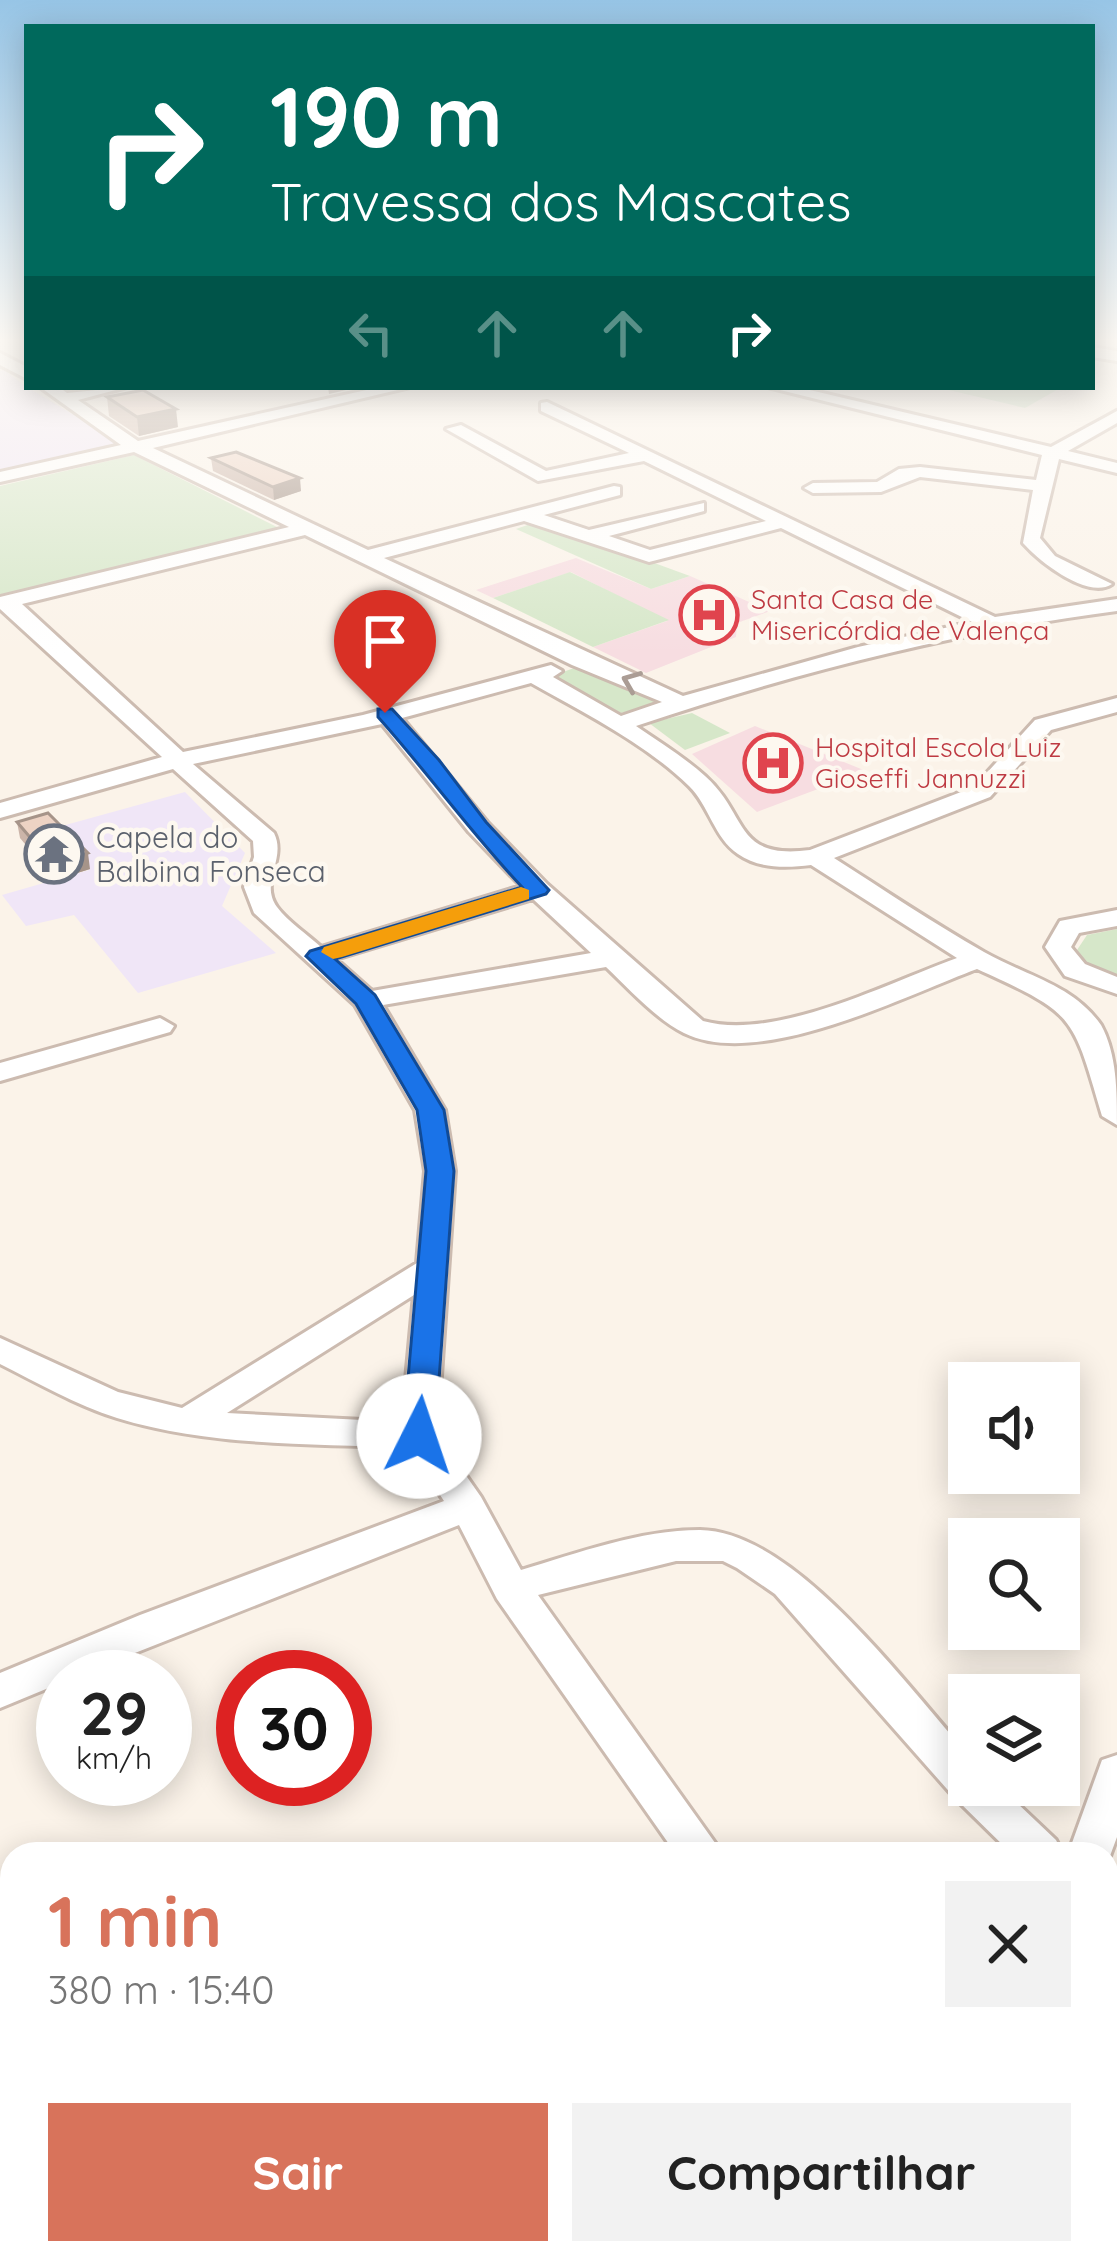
<!DOCTYPE html>
<html lang="pt">
<head>
<meta charset="utf-8">
<style>
	body { margin:0; font-family:Quicksand,sans-serif; background:#f2f2f2; color:#222; height:100vh; display:flex; flex-direction:column; font-size:45px; white-space:nowrap }
	* { box-sizing:border-box; margin:0 }
	p { font-size:39px; color:#767676 }
	.icon { flex:none; width:66px; height:66px; fill:none; stroke:currentColor; stroke-width:2; stroke-linecap:round; stroke-linejoin:round }
	.map { position:relative; flex:1; overflow:hidden }
	.side { position:absolute; left:0px; top:1842px; width:1119px; height:423px; display:flex; flex-direction:column; background:#fff; border-radius:36px 36px 0 0; box-shadow:0 6px 30px #0003 }
	.side>* { flex:none }
	.guide { position:absolute; left:24px; top:24px; width:1071px; height:366px; border-radius:0px; box-shadow:0 6px 30px #0003; background:#00695c; color:#fff; overflow:hidden }
	.fabs { position:absolute; left:948px; top:1362px; display:grid; gap:24px }
	.fabs a { display:grid; place-items:center; width:132px; height:132px; border-radius:0px; background:#fff; box-shadow:0 6px 30px #0003; font-size:60px }
	.speed { position:absolute; left:36px; top:1650px; display:flex; gap:24px; font-size:60px; font-weight:700; text-align:center }
	.speed>* { display:grid; place-content:center; width:156px; height:156px; border-radius:50%; background:#fff; box-shadow:0 6px 30px #0003; line-height:1 }
	.speed small { font-size:30px; font-weight:400 }
	.speed .limit { border:18px solid #d22; background:#fff; color:#111 }
	.pin { position:absolute; display:grid; place-items:center; width:102px; height:102px; color:#fff; margin:-123px -51px; border-radius:50% 50% 50% 0; rotate:-45deg; box-shadow:0 0 12px #0007 }
	.pin .icon { rotate:45deg }
	.me { position:absolute; width:132px; margin:-66px; rotate:4deg; stroke-linejoin:round; filter:drop-shadow(0 0 9px #0008) }
	.turn { display:flex; align-items:center; gap:42px; height:252px; padding:0 48px; font-size:54px }
	.turn .icon { width:156px; height:156px; stroke-width:2.5 }
	.turn b { display:block; font-size:84px; line-height:102px }
	.lanes { display:flex; align-items:center; height:114px; padding:0 48px; background:#0003; justify-content:center; gap:60px; direction:ltr }
	.lanes .off { opacity:.35 }
	.round { display:grid; place-items:center; flex:none; width:126px; height:126px; border-radius:0px; background:#f2f2f2 }
	.overview { display:flex; align-items:center; justify-content:space-between; height:204px; padding:0 48px }
	h1 { font-size:72px; font-weight:700; line-height:90px; color:#d8735b }
	.primary-button { display:flex; gap:24px; margin-top:auto; padding:24px 48px }
	.primary-button a { flex:1; height:138px; border-radius:0px; background:#d8735b; color:#fff; font-size:48px; font-weight:700; line-height:138px; text-align:center }
	.primary-button a+a { background:#f2f2f2; color:#222 }
	.map>svg:first-child { display:block }
	.education { fill:#f0e6f7 }
	.medical { fill:#f7dde1 }
	.green { fill:#d6e7c9 }
	.lines { fill:none; stroke-linecap:round; stroke-linejoin:round }
	.minor-casing { stroke:#ccbbb0; stroke-width:6 }
	.minor { fill:#fff; fill-rule:evenodd }
	.wall { fill:#ccb5a9 }
	.shaded-wall { fill:#a69489 }
	.building { fill:#edd3c4; stroke:#a69489; stroke-width:3 }
	.oneway { stroke:#ab9d95 }
	.route { fill:#1a73e8; stroke:#114b97; stroke-width:3 }
	.slow { fill:#f59e0b }
	.labels { text-anchor:middle; dominant-baseline:central; stroke-width:9; stroke-linejoin:round; paint-order:stroke }
	.far-health-label { font-size:27px; fill:#be3a42; stroke:#fdf8f0; text-anchor:start }
	.worship-label { font-size:30px; fill:#5b616d; stroke:#fdf8f0; text-anchor:start }
</style>
</head>
<body>
<div class="map">
<svg width="1117" height="2263" viewBox="0 0 1117 2263">
	<rect width="100%" height="100%" fill="#fbf3e9"/>
	<g class="education">
		<path d="M4,370L27,387L124,445L0,474V371Z"/>
		<path d="M185,792L245,853L222,906L276,953L138,993L74,915L26,926L2,895L89,870L51,829Z"/>
	</g>
	<g class="medical">
		<path d="M576,558L651,589L690,576L770,611L737,623L736,637L646,673L593,647L667,621L571,572L493,598L476,590Z"/>
		<path d="M755,726L866,771L757,812L692,754Z"/>
	</g>
	<g class="green">
		<path d="M936,387H1062L1025,408Z"/>
		<path d="M134,455L279,528L0,596V486Z"/>
		<path d="M539,521L690,576L651,589L516,529Z"/>
		<path d="M570,572L669,620L593,647L493,598Z"/>
		<path d="M577,667L670,702L621,713L549,677Z"/>
		<path d="M692,713L730,733L685,750L649,723Z"/>
		<path d="M1117,929V979L1087,966L1077,950L1087,935Z"/>
	</g>
	<g class="lines">
		<defs>
			<g id="minor">
				<path d="M1092,347L1117,351V361L1092,357Z"/>
				<path d="M0,353L27,367V379L0,365Z"/>
				<path d="M40,387H59L67,393L127,387L78,400L138,441L380,387H410L153,448L368,550L614,486L620,487V495L544,515L589,530L704,503V511L609,536L650,550L766,521L644,461L538,481L446,429L461,425L546,471L629,453L541,411V403L547,402L995,617L1117,599V611C953,632 794,673 636,726C659,742 684,757 705,776C749,815 733,860 810,850L974,787L1035,720L1117,698V712L1051,730L990,797L834,858C884,890 933,923 984,952C1026,976 1072,984 1101,1025C1117,1054 1117,1092 1117,1125L1102,1116C1072,1014 1076,1014 977,969C902,997 759,1070 684,1033C656,1019 629,989 606,967L383,1005L445,1110L455,1171L437,1434L481,1497L521,1570C578,1553 640,1530 700,1530C795,1531 907,1687 969,1755V1785H998L1056,1840L1063,1854H1012L954,1797L775,1594L737,1568L723,1561H676L538,1595L723,1854H676L497,1599L459,1525L74,1677H63V1682L0,1708V1673L140,1615L444,1501L409,1448C311,1443 211,1447 117,1418C76,1405 38,1383 0,1364V1338L118,1392L182,1408L417,1263L425,1171L415,1110L355,1005L254,913L244,887L254,857L253,841L173,769L0,818V803L162,757L0,609V597L289,527L134,452L0,482V472L121,445ZM524,521L649,562L781,528L972,622L858,647L683,696L384,558ZM305,535L572,665L662,702L621,716L553,677L562,671L551,665L363,715L183,752L22,604ZM531,683C584,713 645,743 689,786C709,805 714,838 738,854C759,869 787,868 811,865L957,958C886,984 775,1041 703,1021L547,884L487,822L402,718ZM382,724L469,832L521,886L321,947C307,934 288,922 277,907C259,882 287,859 274,833L193,764ZM533,899L591,953L372,991L336,959ZM414,1295L402,1422L227,1413Z"/>
				<path d="M768,387H797L1051,447L1117,411V423L1068,451L1117,463V473L1059,459L1040,538L1055,556L1112,584C1088,600 1040,562 1023,543L1033,490L920,477L881,492L813,493L804,488L813,483L877,482L899,469L920,467L1036,480L1042,455Z"/>
				<path d="M1117,910V926L1079,933L1071,947L1085,964L1117,977V994L1065,976L1045,947L1060,921Z"/>
				<path d="M160,1018L174,1026L170,1032L0,1081V1063Z"/>
				<path d="M1117,1755V1837L1107,1864V1854H1068L1102,1760Z"/>
				<path d="M1107,1941L1117,1945V2009L1107,2006Z"/>
				<path d="M108,2253H158L162,2263H112Z"/>
				<path d="M959,2253H1012L1016,2263H963Z"/>
			</g>
		</defs>
		<use href="#minor" class="minor-casing"/>
		<use href="#minor" class="minor"/>
	</g>
	<g class="wall">
		<path d="M107,397L178,427L139,436L109,416Z"/>
		<path d="M211,458L301,491L274,500L213,471Z"/>
		<path d="M17,822L90,869L55,880L20,838Z"/>
	</g>
	<g class="shaded-wall">
		<path d="M328,387H359L329,394Z"/>
		<path d="M176,409L178,427L139,436L137,417Z"/>
		<path d="M300,478L301,491L274,500L273,487Z"/>
		<path d="M88,853L90,869L55,880L52,863Z"/>
	</g>
	<g class="building">
		<path d="M143,390L176,409L137,417L107,397Z"/>
		<path d="M236,452L300,478L273,487L211,458Z"/>
		<path d="M48,813L88,853L52,863L17,822Z"/>
	</g>
	<defs><path id="oneway-chevron" d="M-2-3.5L2.5 0L-2 3.5" fill="none" stroke-width="1.6" stroke-linecap="round" stroke-linejoin="round" transform="scale(3)"/></defs>
	<use class="oneway" href="#oneway-chevron" transform="translate(631 681) rotate(-158)"/>
	<linearGradient id="sky" x2="0" y2="1"><stop stop-color="#97c5e6"/><stop offset="0.52" stop-color="#fdfaf5"/><stop offset="1" stop-color="#fdfaf5" stop-opacity="0"/></linearGradient>
	<rect width="1117" height="654" fill="url(#sky)"/>
	<path class="route" d="M378,709H392L439,760L486,822L549,890L546,894L335,959L375,995L444,1110L454,1171L435,1436L430,1444H407L403,1436L426,1171L417,1110L356,1004L306,956L310,951L522,887C471,833 428,773 378,717Z"/>
	<path class="slow" d="M521,887L529,890V899L342,957L333,959L321,952L324,947Z"/>
	<defs>
		<symbol id="hospital-ring" viewBox="-11 -11 22 22"><circle r="9.5" fill="#fdf8f0" stroke="#e0444e" stroke-width="1.5"/><path d="M-5-5h3v3.5h4V-5h3V5h-3V1.5h-4V5h-3Z" fill="#e0444e"/></symbol>
		<symbol id="temple-ring" viewBox="-11 -11 22 22"><circle r="9.5" fill="#fdf8f0" stroke="#6b7280" stroke-width="1.5"/><path d="M0-6L5-2H3V0L6.5 2.5H4V6H1.5V3h-3V6H-4V2.5H-6.5L-3 0V-2H-5Z" fill="#6b7280"/></symbol>
	</defs>
	<g fill-rule="evenodd">
		<use href="#hospital-ring" x="676" y="582" width="66" height="66"/>
		<use href="#hospital-ring" x="740" y="730" width="66" height="66"/>
		<use href="#temple-ring" x="21" y="821" width="66" height="66"/>
	</g>
	<g class="labels">
		<g class="far-health-label">
			<text x="751" y="599">Santa Casa de<tspan x="751" dy="31">Misericórdia de Valença</tspan></text>
			<text x="815" y="747">Hospital Escola Luiz<tspan x="815" dy="31">Gioseffi Jannuzzi</tspan></text>
		</g>
		<g class="worship-label">
			<text x="96" y="837">Capela do<tspan x="96" dy="34">Balbina Fonseca</tspan></text>
		</g>
	</g>
</svg>
<div class="fabs">
<a><svg class="icon" aria-label="sound" viewBox="0 0 24 24"><path d="M4 9h4l5-4v14l-5-4H4zM17 9q2 3 0 6"/></svg></a>
<a><svg class="icon" aria-label="search" viewBox="0 0 24 24"><circle cx="10" cy="10" r="6"/><path d="M15 15l6 6"/></svg></a>
<a><svg class="icon" aria-label="layers" viewBox="0 0 24 24"><path d="M12 4l9 5-9 5-9-5zM3 14l9 5 9-5"/></svg></a>
</div>
<div class="speed"><div>29<small>km/h</small></div><div class="limit">30</div></div>
<div class="pin" style="left:385px;top:713px;background:#d93025"><svg class="icon" aria-label="arrive" viewBox="0 0 24 24"><path d="M6 21V4h12l-3 4 3 4H6"/></svg></div>
<svg class="me" style="left:419px;top:1436px" viewBox="-20 -20 40 40"><circle r="19" fill="#fff"/><path d="M0-13L10 11 0 6-10 11z" fill="#1a73e8"/></svg>
<div class="guide">
<div class="turn"><svg class="icon" aria-label="right" viewBox="0 0 24 24"><path d="M7 20v-9h11M14 6l5 5-5 5"/></svg><div><b>190 m</b>Travessa dos Mascates</div></div>
<div class="lanes"><svg class="icon off" aria-label="left" viewBox="0 0 24 24"><path d="M17 20v-9H6M10 6l-5 5 5 5"/></svg><svg class="icon off" aria-label="ahead" viewBox="0 0 24 24"><path d="M12 20V5M6 11l6-6 6 6"/></svg><svg class="icon off" aria-label="ahead" viewBox="0 0 24 24"><path d="M12 20V5M6 11l6-6 6 6"/></svg><svg class="icon" aria-label="right" viewBox="0 0 24 24"><path d="M7 20v-9h11M14 6l5 5-5 5"/></svg></div>
</div>
<section class="side">
<div class="overview"><div><h1>1 min</h1><p>380 m · 15:40</p></div><a class="round"><svg class="icon" aria-label="close" viewBox="0 0 24 24"><path d="M6 6l12 12M18 6L6 18"/></svg></a></div>
<div class="primary-button"><a>Sair</a><a>Compartilhar</a></div>
</section>
</div>
</body>
</html>
